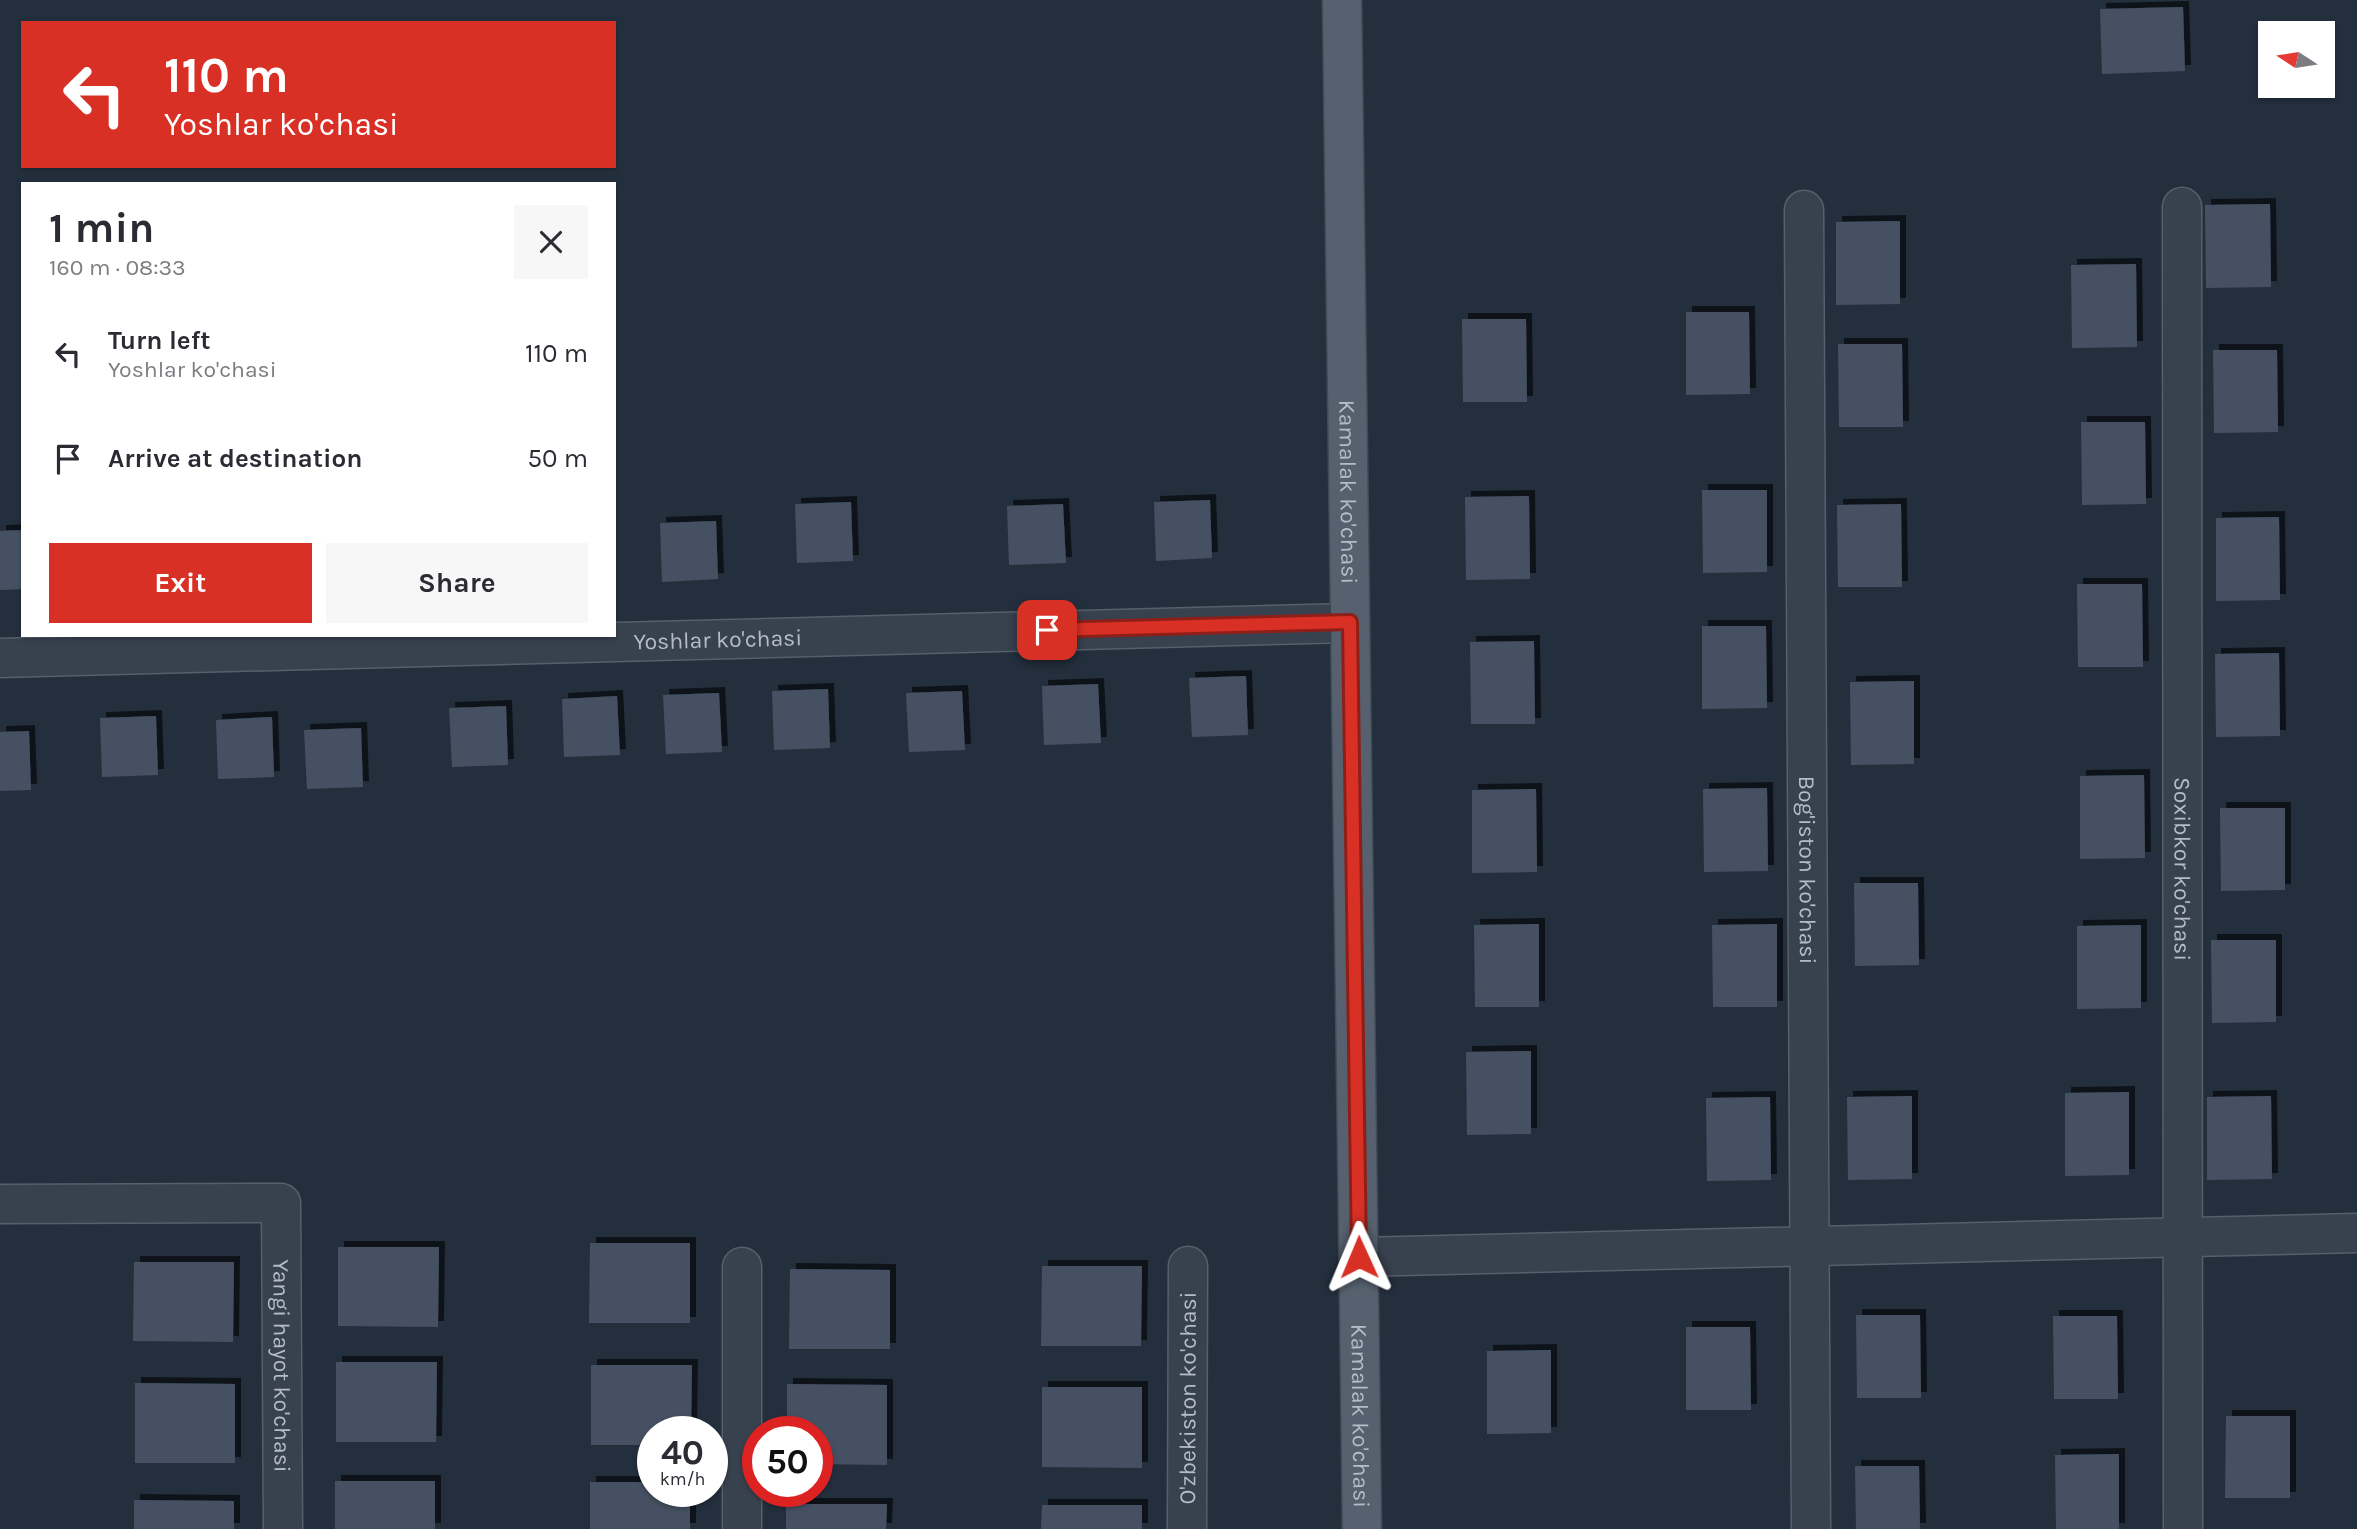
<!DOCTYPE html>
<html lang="en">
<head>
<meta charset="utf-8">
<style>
	body { margin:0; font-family:Karla,sans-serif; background:#f7f7f7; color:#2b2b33; height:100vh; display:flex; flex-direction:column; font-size:26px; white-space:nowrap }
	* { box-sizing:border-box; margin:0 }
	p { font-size:23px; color:#7c7c81 }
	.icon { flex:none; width:38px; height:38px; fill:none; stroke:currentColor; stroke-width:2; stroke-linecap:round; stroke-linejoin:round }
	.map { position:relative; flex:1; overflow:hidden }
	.sheet { position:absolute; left:21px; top:182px; width:595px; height:455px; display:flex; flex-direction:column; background:#fff; border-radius:0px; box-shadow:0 2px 5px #0004 }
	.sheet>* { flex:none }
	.hud { position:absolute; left:21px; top:21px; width:595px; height:147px; border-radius:0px; box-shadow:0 2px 5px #0004; background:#d93025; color:#fff; overflow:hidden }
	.needle { width:46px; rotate:282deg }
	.controls { position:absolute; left:2258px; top:21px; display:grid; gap:14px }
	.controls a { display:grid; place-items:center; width:77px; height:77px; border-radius:0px; background:#fff; box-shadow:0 2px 5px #0004; font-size:35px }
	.speed { position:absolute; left:637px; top:1416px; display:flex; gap:14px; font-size:35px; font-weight:700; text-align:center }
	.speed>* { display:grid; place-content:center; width:91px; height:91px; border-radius:50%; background:#fff; box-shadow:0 2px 5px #0004; line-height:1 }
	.speed small { font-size:18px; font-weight:400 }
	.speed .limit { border:10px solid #d22; background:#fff; color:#111 }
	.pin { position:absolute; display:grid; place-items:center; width:60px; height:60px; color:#fff; margin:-30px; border-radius:14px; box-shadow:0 4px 10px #0006 }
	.me { position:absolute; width:77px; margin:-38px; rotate:359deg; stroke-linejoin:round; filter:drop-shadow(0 0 5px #0008) }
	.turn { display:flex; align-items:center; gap:24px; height:147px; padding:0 28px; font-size:32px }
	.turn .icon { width:91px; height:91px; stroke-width:2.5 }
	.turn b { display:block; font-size:49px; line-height:60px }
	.round { display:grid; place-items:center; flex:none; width:74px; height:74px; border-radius:0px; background:#f7f7f7 }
	.headline { display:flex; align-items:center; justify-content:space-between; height:119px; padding:0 28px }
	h1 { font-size:42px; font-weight:700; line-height:52px }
	.cta { display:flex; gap:14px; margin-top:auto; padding:14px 28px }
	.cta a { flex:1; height:80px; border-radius:0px; background:#d93025; color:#fff; font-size:28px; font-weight:700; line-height:80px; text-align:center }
	.cta a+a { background:#f7f7f7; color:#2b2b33 }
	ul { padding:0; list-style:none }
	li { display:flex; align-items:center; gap:21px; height:105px; padding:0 28px }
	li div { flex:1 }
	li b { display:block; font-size:26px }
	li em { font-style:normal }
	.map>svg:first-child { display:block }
	.building { fill:#455162; filter:url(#shadow) }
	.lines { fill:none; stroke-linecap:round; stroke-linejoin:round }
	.minor-casing { stroke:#565f6c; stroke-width:41 }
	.major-casing { stroke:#414a57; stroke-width:41 }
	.minor { stroke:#38414e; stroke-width:38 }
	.major { stroke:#56606e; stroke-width:38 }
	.route-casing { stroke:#8d1f18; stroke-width:18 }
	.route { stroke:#d93025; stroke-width:12 }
	.labels { text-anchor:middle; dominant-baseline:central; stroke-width:5; stroke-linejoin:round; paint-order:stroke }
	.street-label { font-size:23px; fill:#b4bcc9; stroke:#1d2633 }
</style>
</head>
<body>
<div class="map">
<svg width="2357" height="1529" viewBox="0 0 2357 1529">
	<defs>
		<filter id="shadow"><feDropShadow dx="6" dy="-6" stdDeviation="0" flood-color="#0009"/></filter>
	</defs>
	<rect width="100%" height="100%" fill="#242f3e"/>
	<g class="building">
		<path d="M2183,7L2185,71L2102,74L2100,9Z"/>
		<path d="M2270,204L2271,287L2206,288L2205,205Z"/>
		<path d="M1900,221V304L1836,305V222Z"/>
		<path d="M2136,264L2137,347L2072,348L2071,265Z"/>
		<path d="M1686,312H1749L1750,394L1686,395Z"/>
		<path d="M1462,319H1526L1527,402H1463Z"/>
		<path d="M1838,344H1902L1903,427H1839Z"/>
		<path d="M2213,350H2277L2278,432L2214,433Z"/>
		<path d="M2081,422H2145L2146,504L2082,505Z"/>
		<path d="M1702,490H1767V572L1703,573Z"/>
		<path d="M1529,496L1530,579L1466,580L1465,497Z"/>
		<path d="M1210,500L1212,558L1156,561L1154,502Z"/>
		<path d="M851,502L853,561L797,563L795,504Z"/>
		<path d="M1063,504L1066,563L1009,565L1007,506Z"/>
		<path d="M1901,504L1902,587H1838L1837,505Z"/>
		<path d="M2279,517L2280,600L2216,601V518Z"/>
		<path d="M716,521L718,579L662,582L660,523Z"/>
		<path d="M23,530V589L0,590V531Z"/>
		<path d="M2077,584H2142L2143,667H2078Z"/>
		<path d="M1702,626H1766L1767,708L1702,709Z"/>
		<path d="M1534,641L1535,724H1471L1470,642Z"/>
		<path d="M2279,653L2280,736L2216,737L2215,654Z"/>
		<path d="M1246,676L1248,735L1192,737L1189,678Z"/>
		<path d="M1914,681V764L1851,765L1850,682Z"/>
		<path d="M1098,684L1101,743L1044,745L1042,686Z"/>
		<path d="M828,689L830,748L774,750L772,691Z"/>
		<path d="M962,691L965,750L909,752L906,693Z"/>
		<path d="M719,693L722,752L666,754L663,695Z"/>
		<path d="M617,696L620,755L564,757L562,699Z"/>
		<path d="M506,706L508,765L452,767L449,708Z"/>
		<path d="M156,716L158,775L102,777L100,718Z"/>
		<path d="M272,717L274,777L218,779L216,720Z"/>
		<path d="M361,728L363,787L307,789L304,730Z"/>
		<path d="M29,731L31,790L0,791V732Z"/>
		<path d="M2144,775L2145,858L2080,859V776Z"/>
		<path d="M1767,788L1768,871L1704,872L1703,789Z"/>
		<path d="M1536,789L1537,872L1472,873V790Z"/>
		<path d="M2220,808H2285V890L2221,891Z"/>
		<path d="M1854,883H1918L1919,965L1855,966Z"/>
		<path d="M1539,924V1007H1475L1474,925Z"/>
		<path d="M1777,924V1007H1713L1712,925Z"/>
		<path d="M2141,925V1008L2077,1009V926Z"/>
		<path d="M2211,940H2276V1022L2212,1023Z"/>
		<path d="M1531,1051V1134L1467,1135L1466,1052Z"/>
		<path d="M2129,1092V1175L2065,1176V1093Z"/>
		<path d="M1912,1096V1179L1848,1180L1847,1097Z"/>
		<path d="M2271,1096L2272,1179L2207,1180V1097Z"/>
		<path d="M1770,1097L1771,1180L1707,1181L1706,1098Z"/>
		<path d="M590,1243H690V1323H589Z"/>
		<path d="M338,1247H439L438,1327L338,1326Z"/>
		<path d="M134,1262H234L233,1342L133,1341Z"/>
		<path d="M1042,1266H1142L1141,1346H1041Z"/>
		<path d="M790,1269L890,1270V1349H789Z"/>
		<path d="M1856,1315H1920L1921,1398H1857Z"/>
		<path d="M2053,1316H2117L2118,1399H2054Z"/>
		<path d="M1686,1327H1750L1751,1410H1686Z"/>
		<path d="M1551,1350V1433L1487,1434V1351Z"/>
		<path d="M336,1362H437L436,1442H336Z"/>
		<path d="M591,1365H692L691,1432H653V1445H591Z"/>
		<path d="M135,1383L235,1384V1463H135Z"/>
		<path d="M787,1384L887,1385V1465L817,1464V1432H787Z"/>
		<path d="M1042,1387H1142V1468L1042,1467Z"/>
		<path d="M2226,1416H2290V1498H2225Z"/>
		<path d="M2119,1454V1529H2056L2055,1455Z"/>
		<path d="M1855,1466H1919L1920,1529H1856Z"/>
		<rect x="335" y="1481" width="100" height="48"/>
		<path d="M590,1482H653V1491H690V1529H590Z"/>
		<path d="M134,1500L234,1501V1529H134Z"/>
		<path d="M786,1504H887L886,1529H786Z"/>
		<path d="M1042,1505H1142V1529H1041Z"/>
	</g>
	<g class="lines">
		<defs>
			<g id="minor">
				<path id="s1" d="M2182,207L2183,1529"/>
				<path id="s2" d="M1804,210L1811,1529"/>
				<path id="s3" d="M0,658L1350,623"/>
				<path id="s4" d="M0,1204L281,1203L283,1529"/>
				<path d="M1359,1257L2357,1233"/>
				<path d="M742,1529V1267"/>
				<path id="s5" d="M1187,1529L1188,1266"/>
			</g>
			<g id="major">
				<path id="s6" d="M1342,0L1362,1529"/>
			</g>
		</defs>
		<use href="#minor" class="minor-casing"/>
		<use href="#major" class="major-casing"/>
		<use href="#minor" class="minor"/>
		<use href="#major" class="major"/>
	</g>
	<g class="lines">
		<defs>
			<path id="route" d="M1047,630L1350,622L1359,1257"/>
		</defs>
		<use href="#route" class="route-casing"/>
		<use href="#route" class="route"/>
	</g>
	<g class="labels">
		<g class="street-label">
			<text stroke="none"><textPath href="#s6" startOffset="492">Kamalak ko'chasi</textPath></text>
			<text stroke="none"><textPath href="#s3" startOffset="718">Yoshlar ko'chasi</textPath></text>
			<text stroke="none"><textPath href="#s1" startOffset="662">Soxibkor ko'chasi</textPath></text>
			<text stroke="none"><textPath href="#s2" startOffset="660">Bog'iston ko'chasi</textPath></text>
			<text stroke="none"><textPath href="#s4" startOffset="444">Yangi hayot ko'chasi</textPath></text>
			<text stroke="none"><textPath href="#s5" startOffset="131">O'zbekiston ko'chasi</textPath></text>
			<text stroke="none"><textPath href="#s6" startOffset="1416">Kamalak ko'chasi</textPath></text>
		</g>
	</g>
</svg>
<div class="controls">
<a><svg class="needle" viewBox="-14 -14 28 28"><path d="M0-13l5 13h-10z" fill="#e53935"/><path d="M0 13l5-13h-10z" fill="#7c7c81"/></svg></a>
</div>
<div class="speed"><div>40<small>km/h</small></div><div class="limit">50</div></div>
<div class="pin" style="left:1047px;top:630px;background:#d93025"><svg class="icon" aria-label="arrive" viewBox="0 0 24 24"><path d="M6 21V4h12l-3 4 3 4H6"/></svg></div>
<svg class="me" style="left:1359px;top:1257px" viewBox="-20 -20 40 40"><path d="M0-17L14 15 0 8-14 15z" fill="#d93025" stroke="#fff" stroke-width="4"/></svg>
<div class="hud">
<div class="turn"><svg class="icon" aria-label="left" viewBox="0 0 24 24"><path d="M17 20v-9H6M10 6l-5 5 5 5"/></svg><div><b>110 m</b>Yoshlar ko'chasi</div></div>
</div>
<section class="sheet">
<div class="headline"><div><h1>1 min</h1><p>160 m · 08:33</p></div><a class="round"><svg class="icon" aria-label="close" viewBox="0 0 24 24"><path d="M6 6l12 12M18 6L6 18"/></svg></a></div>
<ul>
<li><svg class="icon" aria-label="left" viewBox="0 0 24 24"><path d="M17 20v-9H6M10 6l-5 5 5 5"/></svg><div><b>Turn left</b><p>Yoshlar ko'chasi</p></div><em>110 m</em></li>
<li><svg class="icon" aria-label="arrive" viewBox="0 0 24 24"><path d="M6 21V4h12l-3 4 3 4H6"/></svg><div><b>Arrive at destination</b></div><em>50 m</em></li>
</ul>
<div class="cta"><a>Exit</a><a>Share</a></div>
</section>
</div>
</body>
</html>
